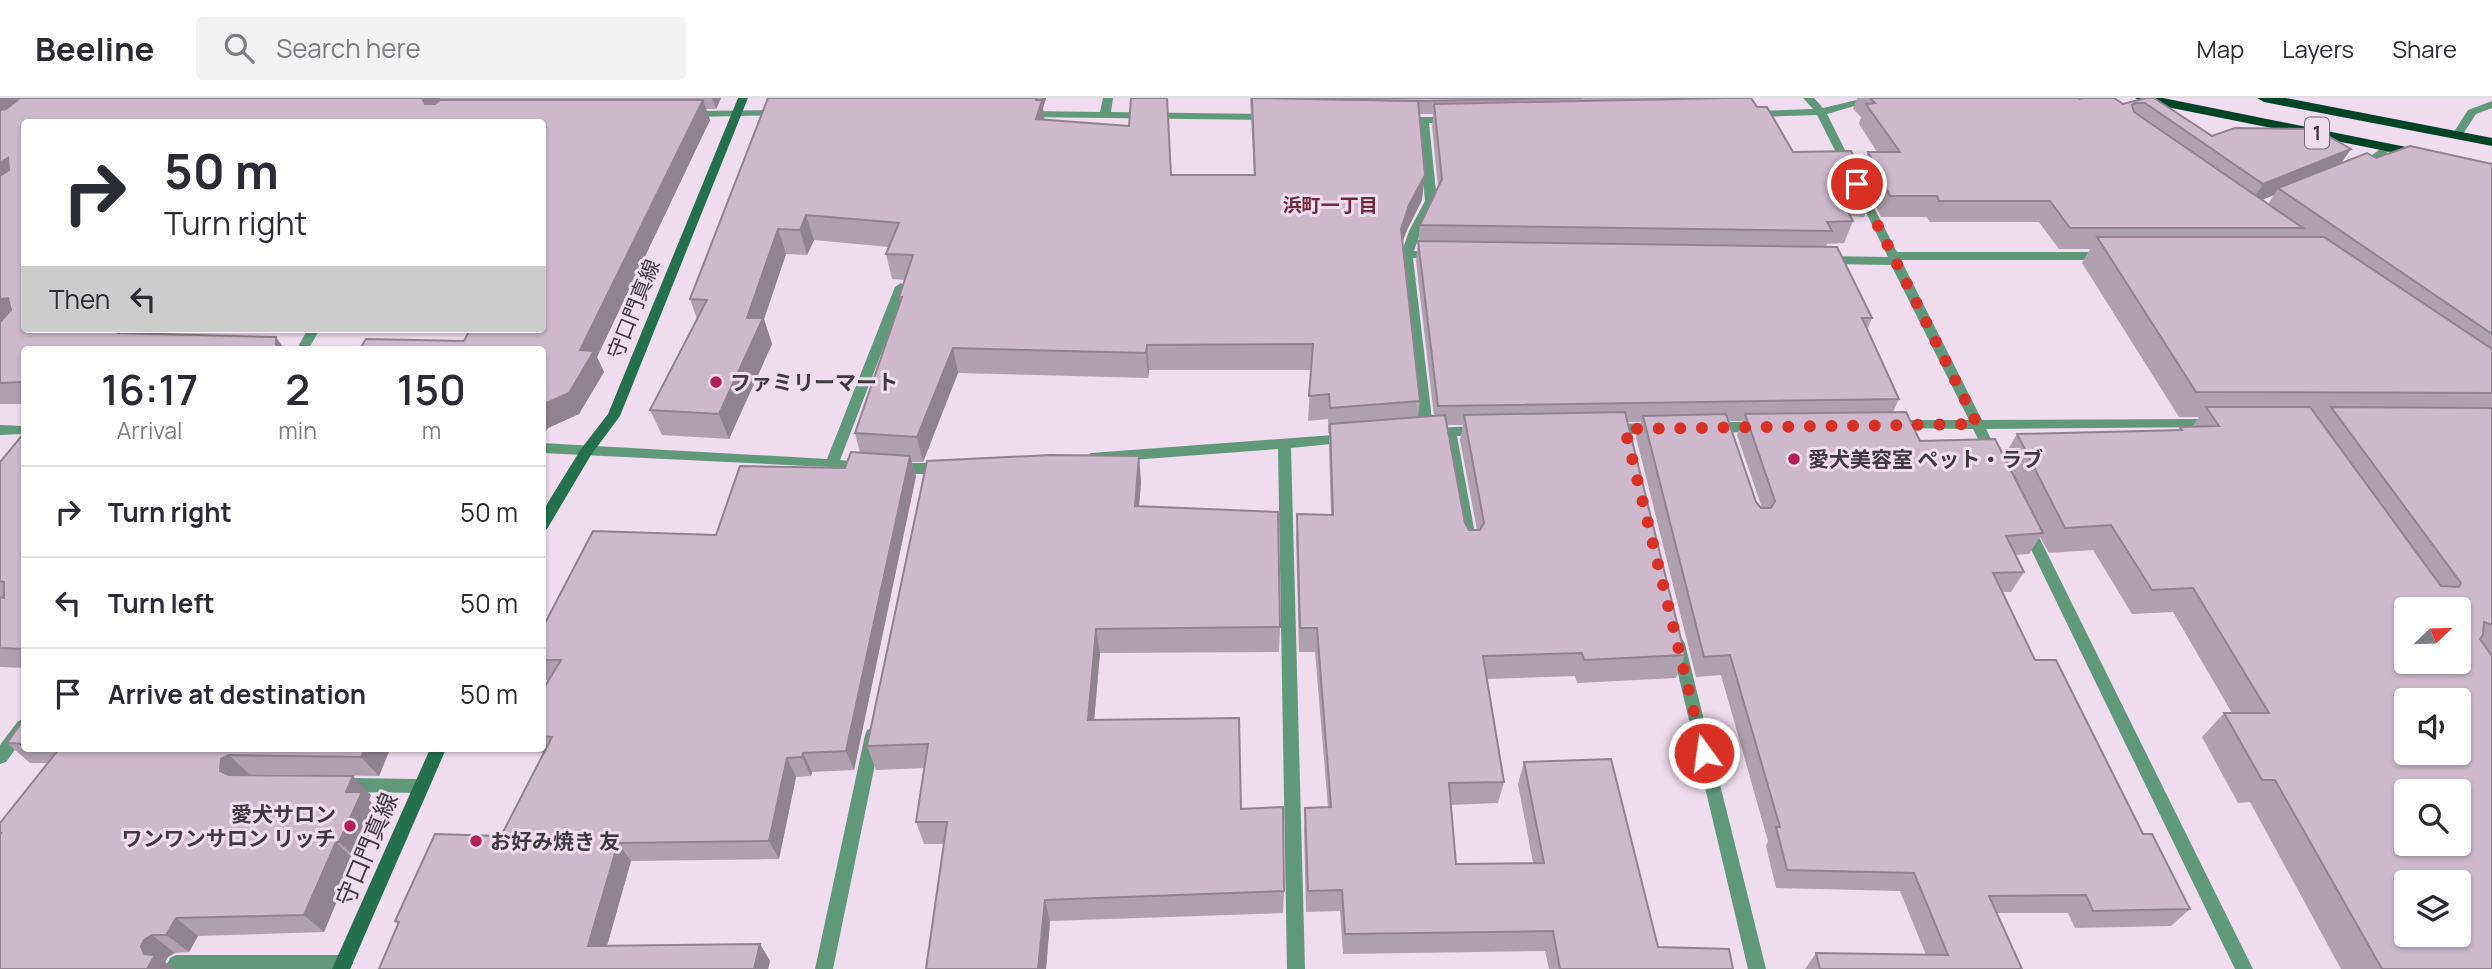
<!DOCTYPE html>
<html lang="en">
<head>
<meta charset="utf-8">
<style>
	body { margin:0; font-family:Manrope,"Noto Sans JP",sans-serif; background:#f2f2f3; color:#2b2b33; height:100vh; display:flex; flex-direction:column; font-size:26px; white-space:nowrap }
	* { box-sizing:border-box; margin:0 }
	p { font-size:23px; color:#7c7c81 }
	.icon { flex:none; width:38px; height:38px; fill:none; stroke:currentColor; stroke-width:2; stroke-linecap:round; stroke-linejoin:round }
	.map { position:relative; flex:1; overflow:hidden }
	.panel { position:absolute; left:21px; top:248px; width:525px; height:406px; display:flex; flex-direction:column; background:#fff; border-radius:7px; box-shadow:0 2px 5px #0004 }
	.panel>* { flex:none }
	.top-card { position:absolute; left:21px; top:21px; width:525px; height:214px; border-radius:7px; box-shadow:0 2px 5px #0004; background:#fff; color:#2b2b33; overflow:hidden }
	.needle { width:46px; rotate:67deg }
	.tools { position:absolute; left:2394px; top:499px; display:grid; gap:14px }
	.tools a { display:grid; place-items:center; width:77px; height:77px; border-radius:7px; background:#fff; box-shadow:0 2px 5px #0004; font-size:35px }
	.pin { position:absolute; display:grid; place-items:center; width:60px; height:60px; color:#fff; margin:-30px; border:4px solid #fff; border-radius:50%; box-shadow:0 2px 7px #0007 }
	.me { position:absolute; width:77px; margin:-38px; rotate:346deg; stroke-linejoin:round; filter:drop-shadow(0 0 5px #0008) }
	.turn { display:flex; align-items:center; gap:24px; height:147px; padding:0 28px; font-size:32px }
	.turn .icon { width:91px; height:91px; stroke-width:2.5 }
	.turn b { display:block; font-size:49px; line-height:60px }
	.then { display:flex; align-items:center; height:66px; padding:0 28px; background:#0003; gap:14px; font-size:26px }
	.eta { display:flex; justify-content:space-evenly; align-items:center; height:119px; text-align:center }
	.eta b { font-size:42px; font-weight:600; line-height:49px }
	ul { padding:0; list-style:none }
	li { display:flex; align-items:center; gap:21px; height:91px; padding:0 28px; border-top:2px solid #e1e1e2 }
	li div { flex:1 }
	li b { display:block; font-size:26px }
	li em { font-style:normal }
	header { display:flex; align-items:center; gap:42px; box-sizing:border-box; height:98px; padding:0 35px; background:#fff; border-bottom:2px solid #e1e1e2 }
	header strong { font-size:33px }
	nav { display:flex; gap:38px; margin-inline-start:auto; font-size:24px }
	.search { width:490px; height:63px; background:#f2f2f3; display:flex; align-items:center; gap:18px; box-sizing:border-box; padding:0 24px; border-radius:7px; color:#7c7c81; font-size:26px }
	.map>svg:first-child { display:block }
	.lines { fill:none; stroke-linecap:round; stroke-linejoin:round }
	.minor { fill:#5f997a; fill-rule:evenodd }
	.secondary { fill:#25714d; fill-rule:evenodd }
	.trunk { fill:#004428; fill-rule:evenodd }
	.wall { fill:#b09faf; fill-rule:evenodd }
	.shaded-wall { fill:#90828e }
	.building { fill:#cdb9cb; stroke:#90828e; stroke-width:2; fill-rule:evenodd }
	.route { stroke:#d93025; stroke-width:12; stroke-dasharray:0 21.6 }
	.poi-dot { fill:#b12153; stroke:#efdcee; stroke-width:2.5 }
	.labels { text-anchor:middle; dominant-baseline:central; stroke-width:6; stroke-linejoin:round; paint-order:stroke }
	.shield { fill:#efdcee; stroke:#746a74; stroke-width:2 }
	.shield-label { font-size:19px; font-weight:bold; fill:#403940 }
	.far-neighbourhood-label { font-size:19px; font-weight:bold; fill:#6e293b; stroke:#efdcee }
	.street-label { font-size:21px; fill:#403940; stroke:#efdcee }
	.poi-label { font-size:21px; font-weight:bold; fill:#403940; stroke:#efdcee; text-anchor:start }
	.near-street-label { font-size:24px; fill:#403940; stroke:#efdcee }
</style>
</head>
<body>
<header>
<strong>Beeline</strong>
<div class="search"><svg class="icon" aria-label="search" viewBox="0 0 24 24"><circle cx="10" cy="10" r="6"/><path d="M15 15l6 6"/></svg>Search here</div>
<nav><a>Map</a><a>Layers</a><a>Share</a></nav>
</header>
<div class="map">
<svg width="2492" height="871" viewBox="0 0 2492 871">
	<rect width="100%" height="100%" fill="#efdcee"/>
	<g class="lines">
		<g class="minor">
			<path d="M1103,0H1113L1111,14L1269,16L1274,19L1269,22L1027,19L1022,16L1027,13L1100,14Z"/>
			<path d="M1803,0H1814L1823,10L1865,0H1882L1827,16L1853,68L1852,70L1848,71L1843,68L1817,17L1755,19L1750,16L1755,13L1813,11Z"/>
			<path d="M2492,3V10L2476,16L2461,39H2453L2452,37L2468,12Z"/>
			<path d="M779,12L784,15L783,17L691,19L686,16L691,13Z"/>
			<path d="M1401,19H1451L1456,22L1451,25H1429L1437,103L1421,133L1414,153H1434L1440,157L1434,161L1413,160L1433,330L1479,328L1486,333L1479,338H1457L1477,447L1475,451H1465L1463,447L1444,339L1427,340L1420,335L1401,156L1409,133L1425,103L1418,25L1397,24L1396,22Z"/>
			<path d="M2388,46L2393,49L2392,51L2365,71H2357V67Z"/>
			<path d="M1860,89L1865,92L1897,154H2105L2111,158L2105,162H1901L1982,322L2211,321L2216,323L2218,326L2216,329L1986,331L1999,356L1992,361L1987,359L1973,331L1890,330L1888,327L1890,324L1895,322H1969L1891,167L1825,166L1819,162L1825,158L1888,159L1855,92Z"/>
			<path d="M901,185L907,189L840,362L870,365L872,368L870,371L542,355V345L827,361L895,189Z"/>
			<path d="M308,231H320L308,252H296Z"/>
			<path d="M1713,324H1759L1766,329C1758,336 1714,336 1706,329Z"/>
			<path d="M1658,325L1665,330C1657,337 1612,338 1604,331L1611,326Z"/>
			<path d="M0,327L24,328V336L0,337Z"/>
			<path d="M1346,336L1353,341L1351,344L1291,350L1305,871H1287L1278,351L1091,365L1084,360L1091,355Z"/>
			<path d="M895,365H942L949,370C941,378 896,378 888,370Z"/>
			<path d="M2028,426L2035,431L2253,871H2235L2021,431Z"/>
			<path d="M1678,540L1683,542L1685,546L1766,871H1748L1671,546L1673,542Z"/>
			<path d="M24,621V639L6,664L0,666V647L18,623Z"/>
			<path d="M873,630L879,632L881,637L833,871H815L865,637L867,632Z"/>
			<path d="M345,680L420,681L426,683L428,688L426,693L420,695L345,694L339,692L337,687L339,682Z"/>
			<path d="M176,857H344L350,859L353,865L350,871H169L167,866L170,860Z"/>
		</g>
		<g class="secondary">
			<path d="M738,0H748L620,318L591,357L547,431L542,432V414L581,351L608,316Z"/>
			<path d="M430,651H446L350,871H332Z"/>
		</g>
		<g class="trunk">
			<path d="M2135,0H2163L2426,53L2433,57L2426,61L2142,4Z"/>
			<path d="M2257,0H2286L2492,40V48L2264,4Z"/>
		</g>
	</g>
	<g class="wall">
		<path d="M0,0H721L716,11H706L710,22L597,259L604,274L579,316L548,330L542,339V252L464,243L542,231V24H24V231L135,234L24,252V306H0Z"/>
		<path d="M768,0H1046L1043,10L1044,21L1171,77H1254L1250,0H1751L1757,9L1793,54L1861,72L1868,54H1877L1859,26L1861,19L1853,11L1857,0H2078L2079,1L2123,6L2146,0L2212,38L2351,51L2341,65L2376,60L2492,66V871H2341L2250,704L2238,705L2202,639L2224,615H2232L2173,514L2132,516L2093,452L2049,455L2040,439L2029,456L2016,457L2024,474L2011,494H2003L2035,562L2190,811L2171,828L2075,830L2068,815H1997L2022,871H1805L1816,855L1926,857L1900,793L1776,790L1766,748L1768,743L1721,577L1696,579L1636,339L1641,324H1627L1685,557L1676,580L1577,585L1575,578L1486,581L1504,684L1498,705L1451,707L1456,766L1533,765L1518,686L1524,664L1658,849L1733,871H1549L1545,853L1343,856L1340,813L1306,814L1304,731L1305,710L1328,709L1315,554H1299L1296,440L1297,416L1331,417L1329,350V335H1328V321L1308,323L1311,272H1149L1148,280L958,275L923,364H912L916,378L854,672L812,674L811,678L796,679L779,761L631,763L607,848L760,846L770,863L768,871H379L398,826L395,823L501,738L544,655L532,653L530,651H542V593L549,582H542V531L716,437L845,370L860,355L855,335L900,203L899,199L905,182L892,181L886,156L889,149L814,142L807,157L786,156L764,221L772,246L729,341L662,337L650,312L697,221L690,201ZM1419,16H1433L1432,28L1438,89L1420,127L1416,163L1434,318L1418,319L1420,303L1402,144L1407,132L1422,102ZM2274,97L2268,106L2262,102ZM1872,100L1881,119H1927L1930,124H2039L2059,151H2090L2082,165L2179,319H2199L2192,329H2180L2178,332L2017,336L2004,358L1920,343L1893,314L1899,301L1867,232L1872,220L1826,149L1827,146L1844,145L1853,123L1850,118L1864,119ZM1728,323H1743L1737,337L1762,410H1761L1756,404ZM1447,327H1463L1460,342L1477,432H1469L1465,425Z"/>
		<path d="M24,335V570L0,569V364Z"/>
		<path d="M1141,384L1139,408L1280,529L1279,554L1100,555L1094,622L1241,711L1284,793L1283,815L1050,823L1046,871H926L944,746H924L916,724L925,670L876,672L867,648Z"/>
		<path d="M24,621V651H390L379,678L249,676L371,697L369,702L379,713L358,762H354L324,834L198,838L189,854L175,855L168,859L165,864L175,871H0V725L48,665H30L7,645Z"/>
	</g>
	<g class="shaded-wall">
		<path d="M0,0H41L0,24Z"/>
		<path d="M424,0H440L446,11L433,22L423,2Z"/>
		<path d="M712,0H721L716,11Z"/>
		<path d="M1036,0H1037L1039,11L1042,2L1045,27L1036,21Z"/>
		<path d="M1042,0H1046L1043,10Z"/>
		<path d="M703,2L710,22L597,259L604,274L579,316L548,330L542,339V307L580,252Z"/>
		<path d="M2351,51L2336,72L2278,90L2274,97L2249,107L2263,86Z"/>
		<path d="M8,60L24,80L0,96V65Z"/>
		<path d="M1425,77L1422,102L1407,132L1398,156L1401,131L1409,107Z"/>
		<path d="M806,117L814,142L807,157L800,132Z"/>
		<path d="M778,131L786,156L764,221L772,246L729,341L719,316L747,220Z"/>
		<path d="M8,200L24,220L0,244V201Z"/>
		<path d="M86,231H118L103,250L86,233Z"/>
		<path d="M118,231H132L135,234V252L118,235Z"/>
		<path d="M276,239L285,252H276Z"/>
		<path d="M1147,247L1149,272L1148,280L1146,255Z"/>
		<path d="M953,250L958,275L923,364L917,339Z"/>
		<path d="M910,358L916,378L854,672L846,653Z"/>
		<path d="M1139,358L1141,384L1137,433L1135,408Z"/>
		<path d="M1096,531L1100,555L1092,646L1088,622Z"/>
		<path d="M365,651H390L379,678L361,659Z"/>
		<path d="M803,655L812,674L811,678L802,659Z"/>
		<path d="M229,657L249,676L241,692L220,673L221,661Z"/>
		<path d="M787,660L796,679L779,761L769,743Z"/>
		<path d="M353,678L371,697L369,702L379,713L358,762L339,744L346,694Z"/>
		<path d="M336,744L354,762L324,834L304,817Z"/>
		<path d="M618,745L631,763L602,865L588,848Z"/>
		<path d="M1045,802L1050,823L1046,871H1038Z"/>
		<path d="M176,820L198,838L189,854L166,837Z"/>
		<path d="M152,837L175,855L168,859L165,864L175,871H147L141,848L144,842Z"/>
		<path d="M760,846L770,863L768,871H754Z"/>
	</g>
	<g class="building">
		<path d="M20,0H424L423,2L425,6H435L440,2H703L580,252L594,253L569,295L542,307V252H359L366,241L464,243L470,231H542V24H24V231H86V233L118,231V235L276,239V252H24V284L0,285V224L11,212L8,200L0,201V78L9,72L8,60L0,65V12L6,11Z"/>
		<path d="M768,0H1036V2H1042L1036,21L1129,28L1131,0H1167L1171,77H1255L1252,0L1418,3L1425,77L1409,107L1401,131L1420,303L1330,310L1329,296L1309,298L1313,246L1147,247L1146,255L953,250L917,339L855,335L902,199H899L913,157L886,156L899,125L806,117L800,132L778,131L747,220H763L719,316L650,312L707,202L690,201Z"/>
		<path d="M1266,0H1582L1424,3Z"/>
		<path d="M1726,0H1751L1757,9H1767L1793,54L1851,53L1873,96H1838L1853,123L1827,124L1832,133L1420,127L1442,81L1434,6Z"/>
		<path d="M1870,0H2078L2079,1L2084,0H2114L2123,6L2146,0H2154L2212,38L2235,30L2316,31L2351,51L2263,86L2145,5H2135L2132,7L2134,14L2303,130H2070L2050,103H1939L1937,98H1890L1868,54H1900L1866,6L1875,5Z"/>
		<path d="M2410,48L2492,66V236L2278,90L2367,55L2376,60Z"/>
		<path d="M2097,139H2324L2492,251V295L2196,294Z"/>
		<path d="M1418,143L1837,149L1872,220H1862L1899,301L1438,308Z"/>
		<path d="M2206,309H2310L2441,488L2459,489L2461,485L2331,309L2492,310V527L2484,524L2483,537L2480,541L2492,558V871H2382L2275,682H2262L2224,615H2269L2193,490L2152,492L2111,427L2065,430L2017,336L2182,332L2180,329L2219,328ZM2406,511H2459V564H2406ZM2406,602H2459V654H2406ZM2406,693H2459V746H2406ZM2406,784H2459V836H2406Z"/>
		<path d="M1625,314L1685,557L1584,562L1582,555L1483,558L1504,684L1449,685L1456,766L1544,765L1524,664L1611,661L1658,849L1729,851L1733,871H1560L1553,833L1345,836L1342,792L1308,793L1305,710L1331,709L1317,530H1300L1297,416L1333,417L1330,326L1445,317L1465,425L1469,432H1480L1484,425L1464,317Z"/>
		<path d="M1906,314L1920,343L1995,341L2043,435L2006,438L2024,474L1993,475L2035,562H2056L2143,736H2152L2190,811L2093,813L2086,797L1989,798L2022,871H1820L1816,855L1948,857L1914,775L1787,772L1776,729H1780L1730,557L1704,559L1643,318L1726,316L1756,404L1761,410H1771L1775,403L1745,316Z"/>
		<path d="M24,335V551L0,550V499L4,500V484L0,483V364Z"/>
		<path d="M851,354L910,358L846,653L803,655L802,659L787,660L769,743L618,745L588,848L760,846L754,871H379L399,824L395,823L435,736L501,738L552,639L542,638V593L561,562H542V531L593,433L716,437L740,368L845,370Z"/>
		<path d="M1051,357L1139,358L1135,408L1278,414L1280,529L1096,531L1088,622L1239,620L1241,711L1283,709L1284,793L1045,802L1038,871H926L947,724H916L928,646L867,648L927,363Z"/>
		<path d="M24,621V646L7,645Z"/>
		<path d="M59,651H365L361,659L229,657L221,661L220,673L229,677L353,678L346,694H362L339,744H336L304,817L176,820L166,837H152L144,842L141,848L144,856L155,857L147,871H0V737L1,735H0V725Z"/>
	</g>
	<g class="lines">
		<path class="route" d="M1704,655L1625,331L1977,326L1857,86"/>
	</g>
	<g class="poi-dot">
		<circle cx="716" cy="284" r="7"/>
		<circle cx="1794" cy="361" r="7"/>
		<circle cx="350" cy="728" r="7"/>
		<circle cx="476" cy="743" r="7"/>
	</g>
	<g class="labels">
		<rect class="shield" x="2305" y="19.5" width="24" height="31" rx="5"/>
		<g class="shield-label">
			<text x="2317" y="35">1</text>
		</g>
		<g class="far-neighbourhood-label">
			<text x="1330" y="107">浜町一丁目</text>
		</g>
		<g class="street-label">
			<text transform="translate(633 211) rotate(-68)">守口門真線</text>
		</g>
		<g class="poi-label">
			<text x="730" y="284">ファミリーマート</text>
			<text x="1808" y="361">愛犬美容室 ペット・ラブ</text>
			<text x="336" y="716" text-anchor="end">愛犬サロン<tspan x="336" dy="24">ワンワンサロン リッチ</tspan></text>
			<text x="490" y="743">お好み焼き 友</text>
		</g>
		<g class="near-street-label">
			<text transform="translate(366 751) rotate(-67)">守口門真線</text>
		</g>
	</g>
</svg>
<div class="tools">
<a><svg class="needle" viewBox="-14 -14 28 28"><path d="M0-13l5 13h-10z" fill="#e53935"/><path d="M0 13l5-13h-10z" fill="#7c7c81"/></svg></a>
<a><svg class="icon" aria-label="sound" viewBox="0 0 24 24"><path d="M4 9h4l5-4v14l-5-4H4zM17 9q2 3 0 6"/></svg></a>
<a><svg class="icon" aria-label="search" viewBox="0 0 24 24"><circle cx="10" cy="10" r="6"/><path d="M15 15l6 6"/></svg></a>
<a><svg class="icon" aria-label="layers" viewBox="0 0 24 24"><path d="M12 4l9 5-9 5-9-5zM3 14l9 5 9-5"/></svg></a>
</div>
<div class="pin" style="left:1857px;top:86px;background:#d93025"><svg class="icon" aria-label="arrive" viewBox="0 0 24 24"><path d="M6 21V4h12l-3 4 3 4H6"/></svg></div>
<svg class="me" style="left:1704px;top:655px" viewBox="-20 -20 40 40"><circle r="17" fill="#d93025" stroke="#fff" stroke-width="3"/><path d="M0-11L8 9 0 5-8 9z" fill="#fff"/></svg>
<div class="top-card">
<div class="turn"><svg class="icon" aria-label="right" viewBox="0 0 24 24"><path d="M7 20v-9h11M14 6l5 5-5 5"/></svg><div><b>50 m</b>Turn right</div></div>
<div class="then">Then<svg class="icon" aria-label="left" viewBox="0 0 24 24"><path d="M17 20v-9H6M10 6l-5 5 5 5"/></svg></div>
</div>
<section class="panel">
<div class="eta">
<div><b>16:17</b><p>Arrival</p></div>
<div><b>2</b><p>min</p></div>
<div><b>150</b><p>m</p></div>
</div>
<ul>
<li><svg class="icon" aria-label="right" viewBox="0 0 24 24"><path d="M7 20v-9h11M14 6l5 5-5 5"/></svg><div><b>Turn right</b></div><em>50 m</em></li>
<li><svg class="icon" aria-label="left" viewBox="0 0 24 24"><path d="M17 20v-9H6M10 6l-5 5 5 5"/></svg><div><b>Turn left</b></div><em>50 m</em></li>
<li><svg class="icon" aria-label="arrive" viewBox="0 0 24 24"><path d="M6 21V4h12l-3 4 3 4H6"/></svg><div><b>Arrive at destination</b></div><em>50 m</em></li>
</ul>
</section>
</div>
</body>
</html>
